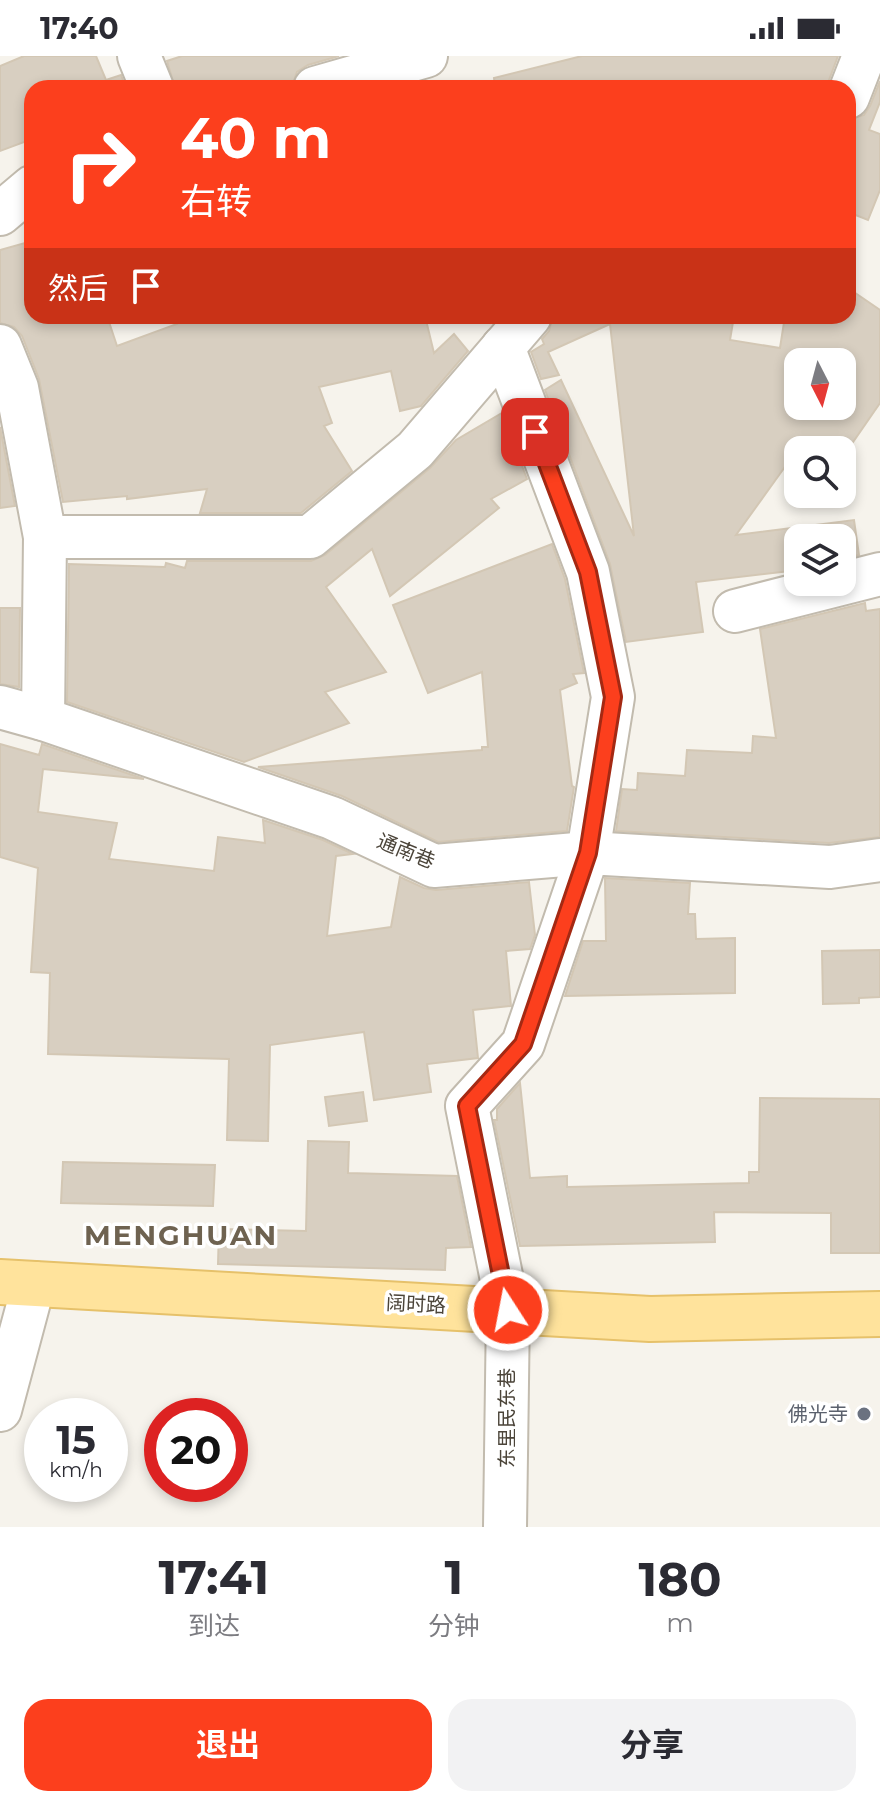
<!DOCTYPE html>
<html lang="zh">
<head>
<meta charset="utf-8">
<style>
	body { margin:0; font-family:Montserrat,"Noto Sans SC",sans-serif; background:#f2f2f3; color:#2b2b33; height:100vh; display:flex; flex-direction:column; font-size:30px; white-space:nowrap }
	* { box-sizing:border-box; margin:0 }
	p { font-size:26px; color:#7c7c81 }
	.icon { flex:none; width:44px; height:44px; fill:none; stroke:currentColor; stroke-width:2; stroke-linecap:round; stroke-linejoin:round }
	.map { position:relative; height:1471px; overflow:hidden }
	.drawer { display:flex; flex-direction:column; background:#fff; flex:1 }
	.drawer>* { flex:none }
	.guide { position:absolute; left:24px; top:24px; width:832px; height:244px; border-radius:24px; box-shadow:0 4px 12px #0003; background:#fc3f1d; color:#fff; overflow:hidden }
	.needle { width:52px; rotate:174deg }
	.controls { position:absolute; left:784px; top:292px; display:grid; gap:16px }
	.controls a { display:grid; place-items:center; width:72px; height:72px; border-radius:16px; background:#fff; box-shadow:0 4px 12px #0003; font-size:40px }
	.speed { position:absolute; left:24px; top:1342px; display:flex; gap:16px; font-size:40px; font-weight:700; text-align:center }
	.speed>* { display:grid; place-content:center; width:104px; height:104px; border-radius:50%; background:#fff; box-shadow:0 4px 12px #0003; line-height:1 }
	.speed small { font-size:20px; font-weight:400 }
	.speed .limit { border:12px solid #d22; background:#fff; color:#111 }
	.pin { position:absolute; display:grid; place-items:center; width:68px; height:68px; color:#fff; margin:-34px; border-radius:16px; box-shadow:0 4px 12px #0006 }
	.me { position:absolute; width:88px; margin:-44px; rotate:349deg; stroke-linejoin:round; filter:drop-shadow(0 0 6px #0008) }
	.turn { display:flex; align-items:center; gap:28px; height:168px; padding:0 24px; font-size:36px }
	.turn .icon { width:104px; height:104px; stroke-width:2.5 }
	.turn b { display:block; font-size:56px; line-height:68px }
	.then { display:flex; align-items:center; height:76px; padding:0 24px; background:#0003; gap:16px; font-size:30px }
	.eta { display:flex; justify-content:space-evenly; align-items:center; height:136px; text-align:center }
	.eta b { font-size:48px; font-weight:700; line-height:56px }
	.action { display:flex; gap:16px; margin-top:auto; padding:16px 24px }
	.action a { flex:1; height:92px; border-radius:24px; background:#fc3f1d; color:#fff; font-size:32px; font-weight:700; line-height:92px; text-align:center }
	.action a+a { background:#f2f2f3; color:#2b2b33 }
	.status { display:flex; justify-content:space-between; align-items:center; height:56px; padding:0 40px; background:#fff; direction:ltr }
	.status svg { height:22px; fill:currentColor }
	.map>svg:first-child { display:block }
	.building { fill:#d8cfc1; stroke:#d3c7b4; stroke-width:2; fill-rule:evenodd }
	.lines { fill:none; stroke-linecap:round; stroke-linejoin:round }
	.minor-casing { stroke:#c2bbae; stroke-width:46 }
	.major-casing { stroke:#e6c16a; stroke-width:48 }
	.minor { stroke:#fff; stroke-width:42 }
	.major { stroke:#ffe39c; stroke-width:44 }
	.route-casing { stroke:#a42913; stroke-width:20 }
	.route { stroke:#fc3f1d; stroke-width:14 }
	.worship-dot { fill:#6b7280; stroke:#fff; stroke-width:3 }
	.labels { text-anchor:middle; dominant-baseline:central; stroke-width:7; stroke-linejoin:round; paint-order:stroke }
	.street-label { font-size:20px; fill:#4b4439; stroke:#fff }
	.worship-label { font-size:20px; fill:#5b616d; stroke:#fff; text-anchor:end }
	.district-label { font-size:28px; font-weight:bold; letter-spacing:2px; fill:#6e6250; stroke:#fff }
</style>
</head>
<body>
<div class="status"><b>17:40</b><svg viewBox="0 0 49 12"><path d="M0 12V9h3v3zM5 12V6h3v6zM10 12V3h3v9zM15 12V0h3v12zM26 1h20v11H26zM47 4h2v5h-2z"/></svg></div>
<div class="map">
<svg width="880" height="1471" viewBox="0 0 880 1471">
	<rect width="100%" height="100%" fill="#f6f3ec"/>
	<g class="building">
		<path d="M24,0H96L106,24L121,19L126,32H32V83L0,95V10Z"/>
		<path d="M182,0H339L308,9L297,16L292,30L285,32H175L167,5Z"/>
		<path d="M582,0H838L826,32H495L494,22Z"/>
		<path d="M880,25V46L869,74L880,78V134L868,164L848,156V64L864,59L870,50Z"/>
		<path d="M32,185V260H107L117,290L177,268L174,260H425L434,297L454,278L468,295L421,350L400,355L391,315L319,331L332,367L324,370L352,415L301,457H200L207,433L127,443V440L63,446L39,323L22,280L14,271L0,267V194Z"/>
		<path d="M848,232L880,254V347L842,402V394H798V405L792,401L736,479L854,464L859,499L842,503V482H798V514L696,526L703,576L626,586L610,508L545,334L561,324L634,480L610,268L548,296L559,319L541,323L531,296L544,288L542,283L549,275L553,260H734L730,284L780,292L785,260H848ZM798,306H842V350H798Z"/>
		<path d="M502,357L527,423L491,443L499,452L390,540L372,493L326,531L386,616L325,636L349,667L244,706L67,646L69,508L165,511L166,507L185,512L187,505H311L325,499L430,412L456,384Z"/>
		<path d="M0,371L15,450L0,452Z"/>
		<path d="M552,488L565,523L584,617L573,618L577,627L560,634L572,730L574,731L567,775L438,786L342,740L258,711L482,694V691H488L482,616L428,637L393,549Z"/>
		<path d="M865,547L866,555L880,553V781L829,787L616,775L622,733L637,734L638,717L685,720L687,694L752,697L753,680L776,682L760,573Z"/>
		<path d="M0,552H20L19,631L0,628Z"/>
		<path d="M0,688L39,699L42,688L144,723L43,713L38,756L117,767L109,803L214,815L218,781L265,787L263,764L323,784L353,798L336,800L327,880L391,871L400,821L424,832L436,834L529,826L535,879L530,893L506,895L511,950L473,954L478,1002L427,1008L431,1036L374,1044L364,976L270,989L268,1085L227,1084L229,1003L48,998L50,917L31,916L38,812L0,801Z"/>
		<path d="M605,822L690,827L688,858H695L696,883L735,882V937L565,940L583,885H606Z"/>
		<path d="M880,894V941L859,942V947L823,948L822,895Z"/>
		<path d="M520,1027L530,1122L567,1120V1131L749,1127V1116H759L760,1042L880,1043V1197H831V1157L714,1156L715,1186L520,1190L494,1064H497V1053Z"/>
		<path d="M363,1036L367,1065L329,1070L325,1041Z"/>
		<path d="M308,1085L349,1086L348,1117L457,1120L471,1191L446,1192L445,1214L218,1208L219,1173L306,1175Z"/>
		<path d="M63,1106L215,1109L213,1150L61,1147Z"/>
	</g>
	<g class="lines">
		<defs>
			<g id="minor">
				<path d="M139,0L152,32"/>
				<path d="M315,32L426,0"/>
				<path d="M848,41L864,0"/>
				<path d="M0,158L32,131"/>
				<path d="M0,290L17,332L45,481L43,663"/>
				<path d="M503,291L588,516L613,641L588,797L523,988L467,1050L508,1254L505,1471"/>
				<path d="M45,481H310L415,394L530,260"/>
				<path d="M735,555L880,518"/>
				<path d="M0,651L43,663L332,762L434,810L588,797L830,811L880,804"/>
				<path d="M0,1354L34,1227"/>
			</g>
			<path id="major" d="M0,1226L650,1263L880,1258"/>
		</defs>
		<use href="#minor" class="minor-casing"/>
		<use href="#major" class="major-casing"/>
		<use href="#minor" class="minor"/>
		<use href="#major" class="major"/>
	</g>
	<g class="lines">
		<defs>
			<path id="route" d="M508,1254L467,1050L523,988L588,797L613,641L588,516L535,376"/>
		</defs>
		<use href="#route" class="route-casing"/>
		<use href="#route" class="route"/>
	</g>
	<circle class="worship-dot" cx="864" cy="1358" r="8"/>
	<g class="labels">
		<g class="street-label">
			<text transform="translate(406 795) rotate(22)">通南巷</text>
			<text transform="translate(416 1248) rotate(3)">阔时路</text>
			<text transform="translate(507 1362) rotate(-90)">东里民东巷</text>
		</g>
		<g class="worship-label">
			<text x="848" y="1358">佛光寺</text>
		</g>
		<g class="district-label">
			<text x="181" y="1179">MENGHUAN</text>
		</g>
	</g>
</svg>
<div class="controls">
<a><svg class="needle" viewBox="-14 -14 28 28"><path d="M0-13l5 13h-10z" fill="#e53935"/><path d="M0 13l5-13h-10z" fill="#7c7c81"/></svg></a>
<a><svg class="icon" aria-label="search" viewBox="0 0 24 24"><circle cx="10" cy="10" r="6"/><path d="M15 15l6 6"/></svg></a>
<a><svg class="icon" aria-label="layers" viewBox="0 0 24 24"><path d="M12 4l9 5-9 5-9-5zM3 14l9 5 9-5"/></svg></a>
</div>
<div class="speed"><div>15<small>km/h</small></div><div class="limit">20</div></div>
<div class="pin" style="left:535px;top:376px;background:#d93025"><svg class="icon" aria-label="arrive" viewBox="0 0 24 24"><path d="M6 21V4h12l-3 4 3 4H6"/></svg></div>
<svg class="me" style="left:508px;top:1254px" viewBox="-20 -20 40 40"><circle r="17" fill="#fc3f1d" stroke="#fff" stroke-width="3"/><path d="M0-11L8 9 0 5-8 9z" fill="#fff"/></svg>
<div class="guide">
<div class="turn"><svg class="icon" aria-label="right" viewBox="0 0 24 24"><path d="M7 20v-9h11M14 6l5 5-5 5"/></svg><div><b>40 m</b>右转</div></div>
<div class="then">然后<svg class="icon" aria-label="arrive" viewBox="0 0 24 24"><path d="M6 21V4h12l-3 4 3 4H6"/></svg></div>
</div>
</div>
<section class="drawer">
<div class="eta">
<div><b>17:41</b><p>到达</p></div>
<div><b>1</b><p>分钟</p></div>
<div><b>180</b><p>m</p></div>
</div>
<div class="action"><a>退出</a><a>分享</a></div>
</section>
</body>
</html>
